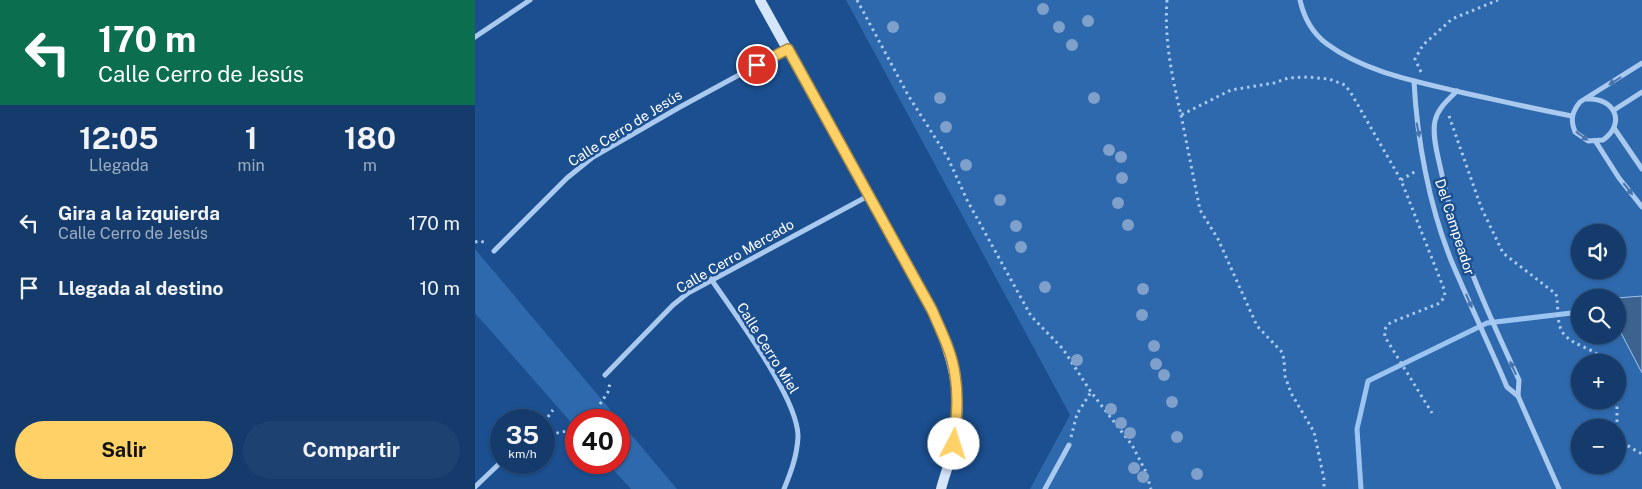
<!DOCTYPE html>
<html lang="es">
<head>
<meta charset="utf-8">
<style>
	body { margin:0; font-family:"Public Sans",sans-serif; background:#1d4271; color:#f1f3f6; height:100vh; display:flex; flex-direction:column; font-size:19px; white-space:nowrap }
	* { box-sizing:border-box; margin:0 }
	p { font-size:16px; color:#9dadc1 }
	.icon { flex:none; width:28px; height:28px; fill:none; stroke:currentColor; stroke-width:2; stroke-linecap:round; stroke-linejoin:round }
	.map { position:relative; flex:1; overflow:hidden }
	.panel { display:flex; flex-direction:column; background:#143b6b; width:475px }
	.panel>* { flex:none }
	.banner { background:#0b6e4f; color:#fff; overflow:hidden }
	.tools { position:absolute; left:1096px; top:224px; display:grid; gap:10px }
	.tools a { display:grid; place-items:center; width:55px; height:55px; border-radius:50%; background:#143b6b; box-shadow:0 1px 4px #0004,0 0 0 1px #33557e; font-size:25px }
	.speed { position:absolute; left:15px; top:409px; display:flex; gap:10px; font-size:25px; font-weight:700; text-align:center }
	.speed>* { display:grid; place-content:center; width:65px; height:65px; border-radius:50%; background:#143b6b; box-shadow:0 1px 4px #0004,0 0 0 1px #33557e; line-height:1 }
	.speed small { font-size:12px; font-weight:400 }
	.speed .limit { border:8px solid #d22; background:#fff; color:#111 }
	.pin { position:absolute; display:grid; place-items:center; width:42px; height:42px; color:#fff; margin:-21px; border:2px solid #fff; border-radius:50%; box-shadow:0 1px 5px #0007 }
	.me { position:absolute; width:55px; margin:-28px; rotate:5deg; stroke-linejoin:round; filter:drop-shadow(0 0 4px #0008) }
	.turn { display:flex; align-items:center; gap:18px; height:105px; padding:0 15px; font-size:22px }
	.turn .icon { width:65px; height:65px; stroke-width:2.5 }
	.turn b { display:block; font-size:35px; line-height:42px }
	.eta { display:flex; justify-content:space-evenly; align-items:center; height:85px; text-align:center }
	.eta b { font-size:30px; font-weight:700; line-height:35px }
	.action { display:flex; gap:10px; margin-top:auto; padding:10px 15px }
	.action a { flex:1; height:58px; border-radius:30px; background:#ffd166; color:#111; font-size:20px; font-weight:700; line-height:58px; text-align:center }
	.action a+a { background:#1d4271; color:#f1f3f6 }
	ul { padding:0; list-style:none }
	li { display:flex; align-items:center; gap:15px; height:65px; padding:0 15px }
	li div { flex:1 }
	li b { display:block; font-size:19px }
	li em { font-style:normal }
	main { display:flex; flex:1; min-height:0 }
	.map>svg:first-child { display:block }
	.green { fill:#2e69ad; fill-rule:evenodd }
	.water { fill:#3c6290; stroke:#9cc4f0 }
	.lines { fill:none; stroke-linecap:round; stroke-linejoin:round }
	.stream { stroke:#9cc4f0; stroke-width:5 }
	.path { stroke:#a9c9ee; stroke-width:3; stroke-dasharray:2.5 4; stroke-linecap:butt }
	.street { stroke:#a9c9ee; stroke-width:5 }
	.secondary { stroke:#d6e6fa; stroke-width:10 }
	.tree { fill:#7ea0ca }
	.oneway { fill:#4674ac }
	.route-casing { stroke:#a68842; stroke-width:12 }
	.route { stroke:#ffd166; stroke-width:9 }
	.labels { text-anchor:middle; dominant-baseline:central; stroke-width:5; stroke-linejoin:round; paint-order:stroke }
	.street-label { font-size:14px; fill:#fff; stroke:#1b4f8f }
</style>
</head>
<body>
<main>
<section class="panel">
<div class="banner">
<div class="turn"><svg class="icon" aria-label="left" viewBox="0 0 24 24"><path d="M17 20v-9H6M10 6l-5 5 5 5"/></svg><div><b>170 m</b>Calle Cerro de Jesús</div></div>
</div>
<div class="eta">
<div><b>12:05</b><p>Llegada</p></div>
<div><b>1</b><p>min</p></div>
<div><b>180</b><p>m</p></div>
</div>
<ul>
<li><svg class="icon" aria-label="left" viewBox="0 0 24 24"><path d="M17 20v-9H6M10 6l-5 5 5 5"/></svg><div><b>Gira a la izquierda</b><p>Calle Cerro de Jesús</p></div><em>170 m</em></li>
<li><svg class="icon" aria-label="arrive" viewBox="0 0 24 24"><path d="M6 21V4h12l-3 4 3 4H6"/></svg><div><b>Llegada al destino</b></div><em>10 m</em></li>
</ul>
<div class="action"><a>Salir</a><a>Compartir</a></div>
</section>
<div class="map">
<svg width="1167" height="489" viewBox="0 0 1167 489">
	<rect width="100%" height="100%" fill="#1b4f8f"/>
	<g class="green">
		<path d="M371,0H1167V489H555L595,415ZM1105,232H1142V270H1105ZM1105,298H1142V335H1105ZM1105,362H1142V400H1105ZM1105,428H1142V465H1105Z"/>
		<path d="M0,249L202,489H156L132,463L144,462V420H101V428L0,313Z"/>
	</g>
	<path class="water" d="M1167,296V373L1143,327L1142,298Z"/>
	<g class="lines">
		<path class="stream" d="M886,489L882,429L893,381L1012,323L1105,312"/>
		<g class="path">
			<path d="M382,0L433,95L473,158L492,200L556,316L588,349L616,392L657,445L671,472L676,489"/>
			<path d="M692,0C689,39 697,77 706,115L756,90L799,83L813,78L832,77L854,79L870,85L876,93L926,180L969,289L970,296L965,303L917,322C911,325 909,329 910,337L957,413"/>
			<path d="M946,72L940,59L948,45L977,19L1023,0"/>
			<path d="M706,115L725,210L743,239L782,326L806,351L809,359L810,376L816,393L839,432L849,479V489"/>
			<path d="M974,116L1006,207L1028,253L1081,294C1084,306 1081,323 1088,333C1098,347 1120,347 1130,362"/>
			<path d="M926,180L941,171"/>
			<path d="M0,242L5,241L12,243"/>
			<path d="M1142,400V428"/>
			<path d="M125,404L133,392L135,383"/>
			<path d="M69,422L78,410"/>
			<path d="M1142,430C1144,443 1157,448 1167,454"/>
			<path d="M69,431L77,434L97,430"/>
			<path d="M596,437L602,414L616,392"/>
		</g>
		<g class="street">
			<path d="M825,0C829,18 837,33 852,44C890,72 940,81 985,92C1022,100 1059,109 1097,116"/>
			<path d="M0,37L55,0"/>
			<path d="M939,81C942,140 954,205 976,260C994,303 1014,344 1032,387L1043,396"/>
			<path d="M982,91C973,100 963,108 960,121C957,134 962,153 965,166C980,242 1012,311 1044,380L1043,396L1084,489"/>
			<path d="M1112,99C1139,97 1152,123 1128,140L1113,141L1100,132C1095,120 1097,112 1105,102L1167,63"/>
			<path d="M1139,110L1167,92"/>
			<path d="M1139,128L1167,169"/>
			<path d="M1121,142L1144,178L1167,207"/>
			<path d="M19,251L92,178L118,157L205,107L312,49"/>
			<path d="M236,279C259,313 324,399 323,437C322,456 316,472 309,489"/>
			<path d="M130,375L198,305L213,293L393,196"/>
			<path d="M0,487L26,462"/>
			<path d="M570,489L594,445"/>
		</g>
		<path class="secondary" d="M285,0L457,310C477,354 489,395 479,445C476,459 470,474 466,489"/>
	</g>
	<g class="tree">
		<circle cx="568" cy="9" r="6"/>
		<circle cx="613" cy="21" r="6"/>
		<circle cx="418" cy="27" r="6"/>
		<circle cx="584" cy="27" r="6"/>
		<circle cx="597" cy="45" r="6"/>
		<circle cx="465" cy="98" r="6"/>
		<circle cx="619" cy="98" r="6"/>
		<circle cx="471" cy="127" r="6"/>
		<circle cx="634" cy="150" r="6"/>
		<circle cx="646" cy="157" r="6"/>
		<circle cx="491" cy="165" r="6"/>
		<circle cx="647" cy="178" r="6"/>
		<circle cx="525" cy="200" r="6"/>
		<circle cx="643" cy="203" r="6"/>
		<circle cx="653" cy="225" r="6"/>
		<circle cx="541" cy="226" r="6"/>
		<circle cx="546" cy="247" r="6"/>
		<circle cx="570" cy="287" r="6"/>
		<circle cx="668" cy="289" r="6"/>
		<circle cx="667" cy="315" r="6"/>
		<circle cx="679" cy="346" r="6"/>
		<circle cx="602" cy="360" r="6"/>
		<circle cx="681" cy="364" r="6"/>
		<circle cx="689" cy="375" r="6"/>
		<circle cx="697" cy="402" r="6"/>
		<circle cx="636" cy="409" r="6"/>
		<circle cx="646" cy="423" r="6"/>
		<circle cx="655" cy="433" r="6"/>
		<circle cx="702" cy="437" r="6"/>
		<circle cx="659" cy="468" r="6"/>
		<circle cx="722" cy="474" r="6"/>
		<circle cx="668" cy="477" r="6"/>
	</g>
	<defs><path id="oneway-solid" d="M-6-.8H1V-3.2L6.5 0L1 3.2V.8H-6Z" transform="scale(1.25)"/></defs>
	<g class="oneway">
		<use href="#oneway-solid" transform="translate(1140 81) rotate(148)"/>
		<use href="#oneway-solid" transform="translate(943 130) rotate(79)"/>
		<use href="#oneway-solid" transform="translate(1107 136) rotate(36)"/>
		<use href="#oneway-solid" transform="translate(1153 189) rotate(52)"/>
		<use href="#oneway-solid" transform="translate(994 301) rotate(66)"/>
		<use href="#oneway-solid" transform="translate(1038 368) rotate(-114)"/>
	</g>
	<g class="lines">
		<defs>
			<path id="route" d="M282,65L313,49L457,310C466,331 477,352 480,375C484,398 481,421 479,444"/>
		</defs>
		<use href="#route" class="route-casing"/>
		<use href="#route" class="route"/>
	</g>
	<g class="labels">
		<g class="street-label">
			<text transform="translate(150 128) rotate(-32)">Calle Cerro de Jesús</text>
			<text transform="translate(980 227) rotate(72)">Del Campeador</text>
			<text transform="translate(260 256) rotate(-30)">Calle Cerro Mercado</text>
			<text transform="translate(293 348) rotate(58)">Calle Cerro Miel</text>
		</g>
	</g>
</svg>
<div class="tools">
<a><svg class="icon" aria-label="sound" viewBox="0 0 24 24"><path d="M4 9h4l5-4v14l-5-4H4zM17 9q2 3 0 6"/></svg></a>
<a><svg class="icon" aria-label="search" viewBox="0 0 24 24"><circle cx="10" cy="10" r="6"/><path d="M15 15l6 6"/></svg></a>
<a>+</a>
<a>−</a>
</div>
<div class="speed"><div>35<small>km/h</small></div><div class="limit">40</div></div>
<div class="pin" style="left:282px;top:65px;background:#d93025"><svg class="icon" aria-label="arrive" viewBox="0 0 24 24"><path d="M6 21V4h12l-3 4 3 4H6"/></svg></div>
<svg class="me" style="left:479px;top:444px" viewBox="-20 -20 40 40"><circle r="19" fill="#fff"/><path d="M0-13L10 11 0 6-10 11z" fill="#ffd166"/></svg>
</div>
</main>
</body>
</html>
